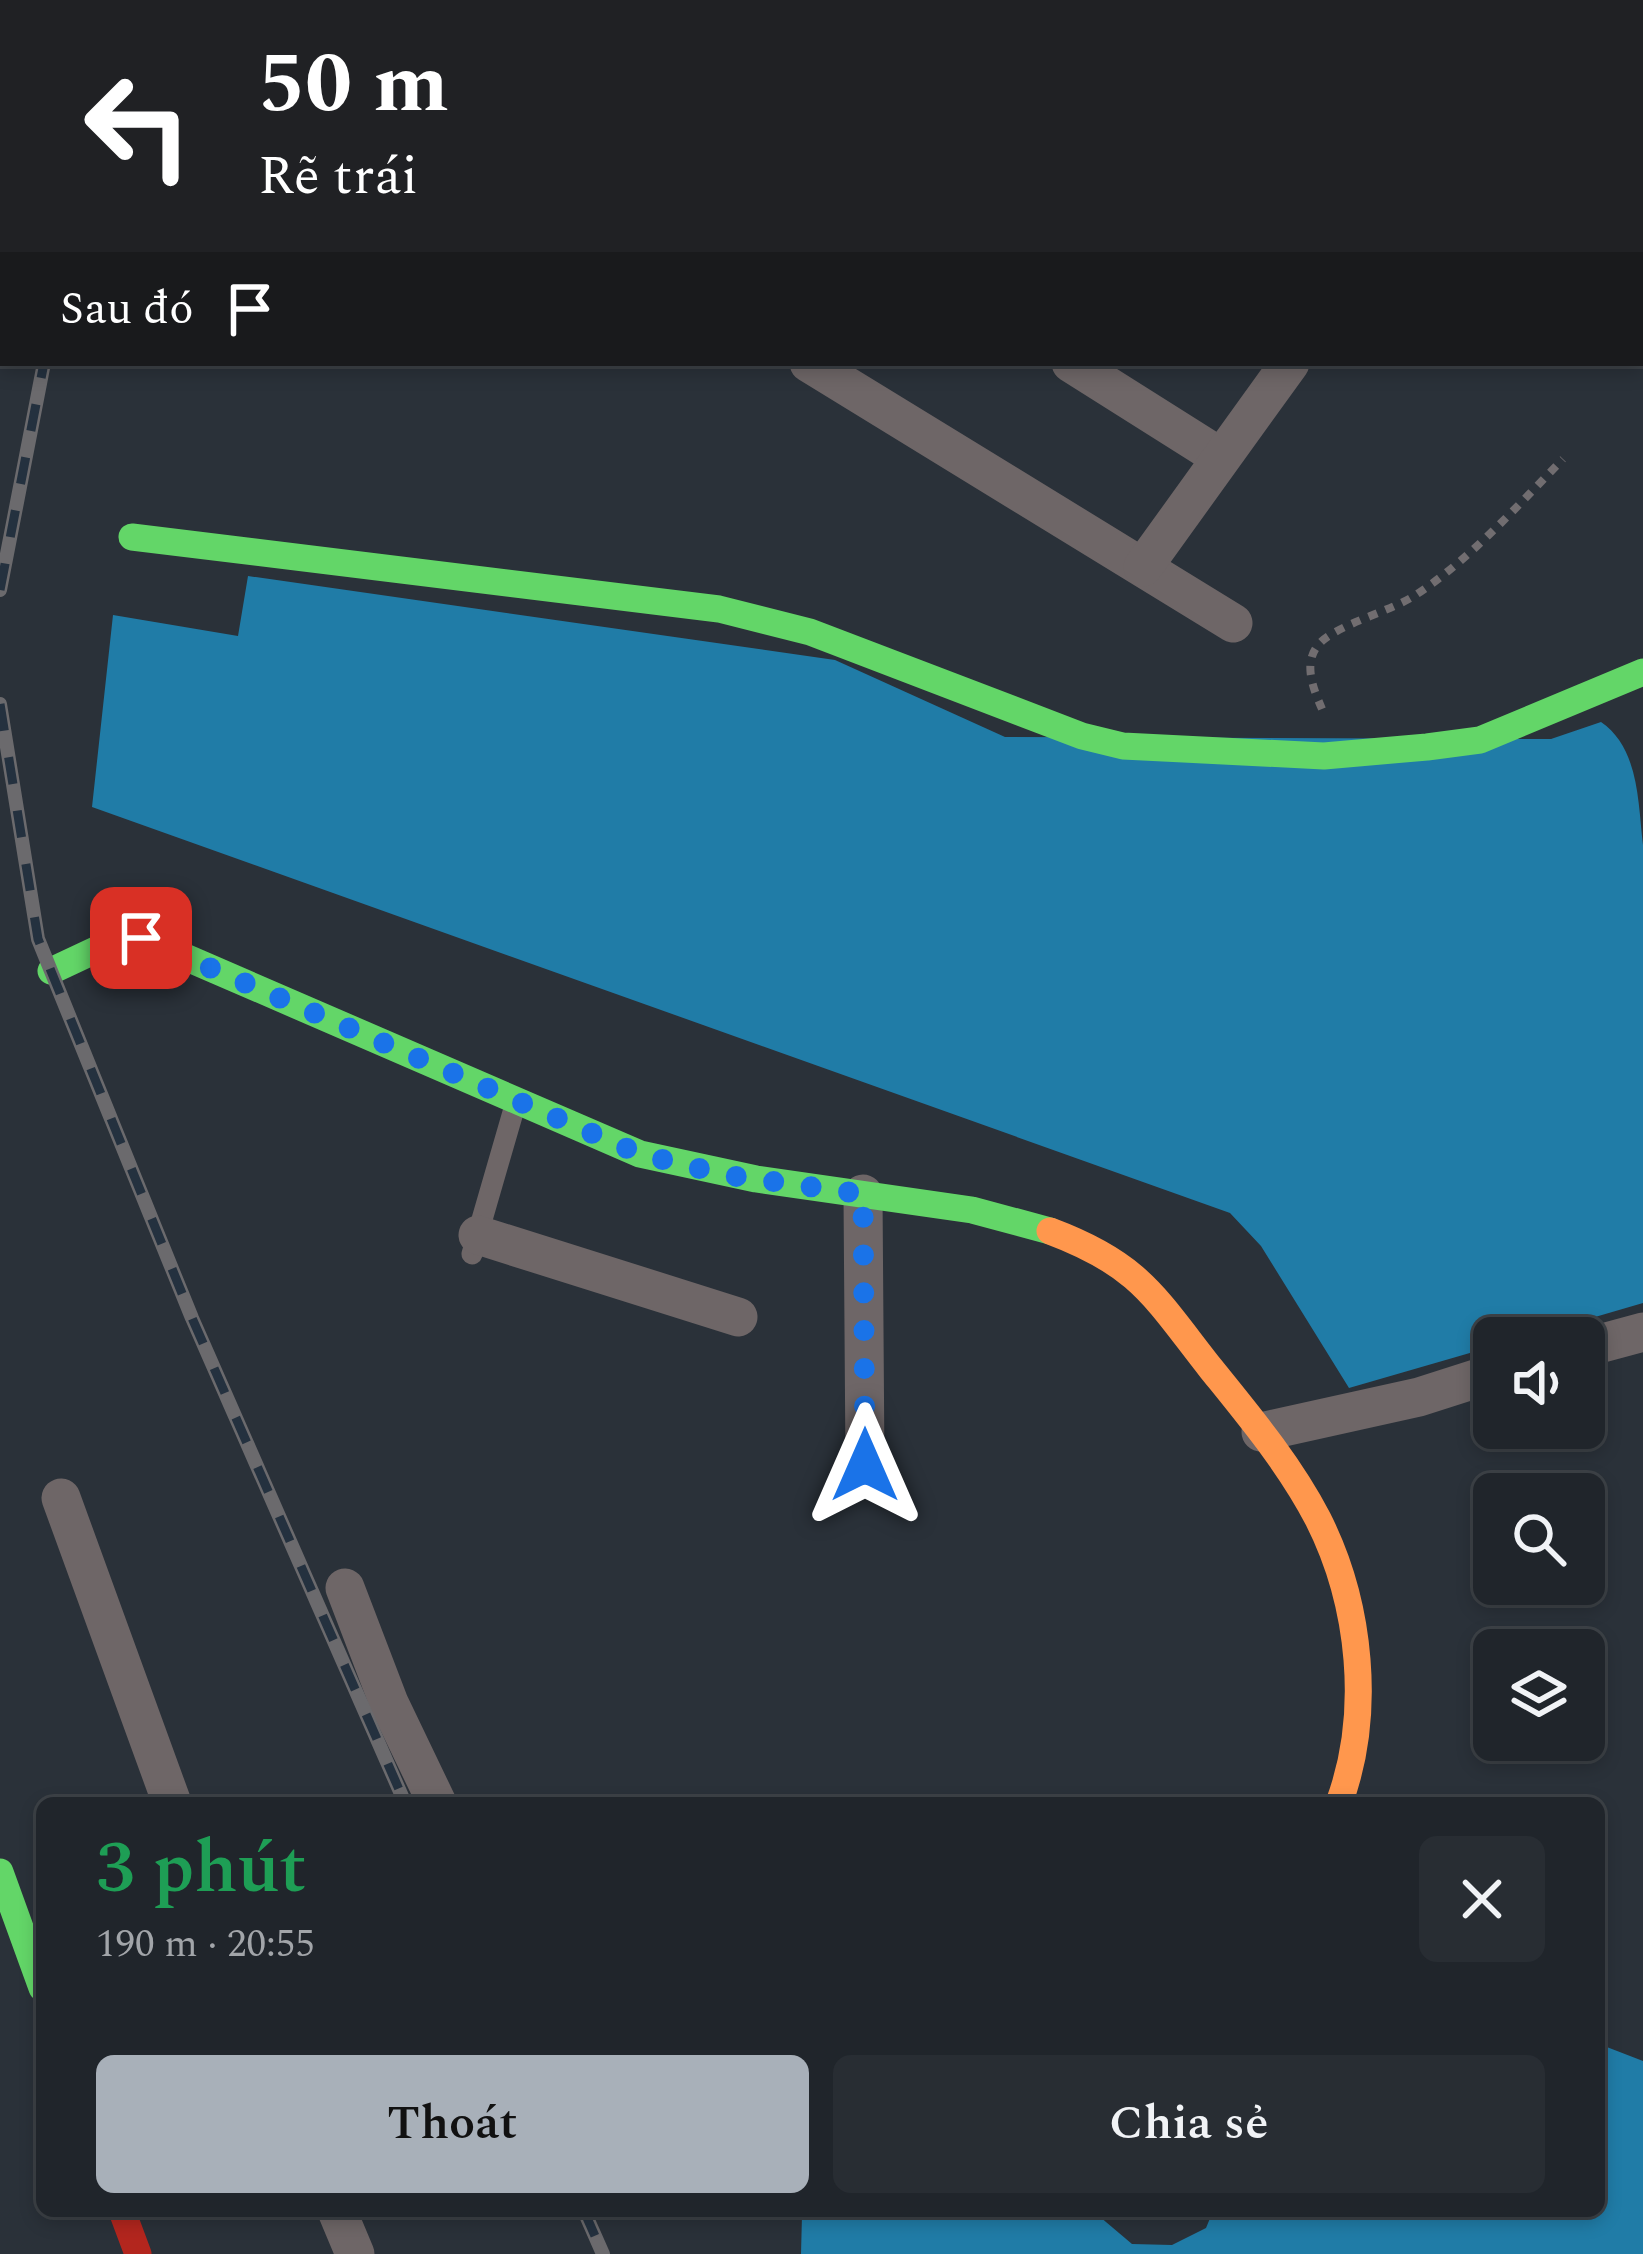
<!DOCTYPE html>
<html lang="vi">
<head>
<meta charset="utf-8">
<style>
	body { margin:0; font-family:Spectral,serif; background:#282d33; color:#f1f3f6; height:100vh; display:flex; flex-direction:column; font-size:45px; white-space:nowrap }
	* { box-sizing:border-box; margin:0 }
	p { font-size:39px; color:#a2a5a9 }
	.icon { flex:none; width:66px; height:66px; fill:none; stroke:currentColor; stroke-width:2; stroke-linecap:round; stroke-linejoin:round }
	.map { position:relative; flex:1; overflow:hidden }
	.drawer { position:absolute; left:36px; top:1797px; width:1569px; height:420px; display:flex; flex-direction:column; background:#20252b; border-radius:18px; box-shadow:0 6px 18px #0003,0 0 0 3px #3d4247 }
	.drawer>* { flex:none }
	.top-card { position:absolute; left:0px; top:0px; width:1644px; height:366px; box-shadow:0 6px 18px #0003,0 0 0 3px #3d4247; background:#202124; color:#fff; overflow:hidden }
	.tools { position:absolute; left:1473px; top:1317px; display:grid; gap:24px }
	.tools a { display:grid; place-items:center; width:132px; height:132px; border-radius:18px; background:#20252b; box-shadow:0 6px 18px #0003,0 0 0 3px #3d4247; font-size:60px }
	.pin { position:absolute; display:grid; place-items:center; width:102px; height:102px; color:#fff; margin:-51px; border-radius:24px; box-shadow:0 6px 18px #0006 }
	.me { position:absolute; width:132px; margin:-66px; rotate:0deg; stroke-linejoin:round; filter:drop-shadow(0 0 9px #0008) }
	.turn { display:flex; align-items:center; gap:42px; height:252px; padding:0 60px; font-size:54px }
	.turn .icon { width:156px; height:156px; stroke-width:2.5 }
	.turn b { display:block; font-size:84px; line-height:102px }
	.then { display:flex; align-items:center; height:114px; padding:0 60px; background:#0003; gap:24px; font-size:45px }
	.round { display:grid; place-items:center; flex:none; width:126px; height:126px; border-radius:18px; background:#282d33 }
	.overview { display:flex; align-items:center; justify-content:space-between; height:204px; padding:0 60px }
	h1 { font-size:72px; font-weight:600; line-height:90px; color:#1e9e55 }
	.action { display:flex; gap:24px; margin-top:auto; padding:24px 60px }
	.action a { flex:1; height:138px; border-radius:18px; background:#a8b0b9; color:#111; font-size:48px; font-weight:600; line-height:138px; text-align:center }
	.action a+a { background:#282d33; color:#f1f3f6 }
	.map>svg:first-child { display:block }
	.water { fill:#207ca7 }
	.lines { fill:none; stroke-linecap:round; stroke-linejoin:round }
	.path { stroke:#716d70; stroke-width:8; stroke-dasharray:9 9; stroke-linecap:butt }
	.lane { stroke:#6e6667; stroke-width:21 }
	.street { stroke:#6e6667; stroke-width:39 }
	.fast { stroke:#63d668; stroke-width:27 }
	.slow { stroke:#ff974d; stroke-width:27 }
	.jam { stroke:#b3261e; stroke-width:27 }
	.rail-casing { stroke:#6b6a6d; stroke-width:14 }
	.rail { stroke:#24313f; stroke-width:9; stroke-dasharray:27; stroke-linecap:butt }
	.route { stroke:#1a73e8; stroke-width:21; stroke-dasharray:0 37.8 }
</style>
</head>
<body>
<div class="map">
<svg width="1643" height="2254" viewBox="0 0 1643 2254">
	<rect width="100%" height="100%" fill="#2a3139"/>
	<g class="water">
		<path d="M248,576L835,660L1005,737L1551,739L1601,722C1639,748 1638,802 1643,845V1303L1523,1338H1494V1346L1349,1388L1261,1246L1230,1213L92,807L113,615L238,636Z"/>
		<path d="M1599,2044L1643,2061V2254H801L802,2215L1093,2211L1132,2244L1172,2245L1206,2228L1213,2211H1599Z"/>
	</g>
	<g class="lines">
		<g class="path">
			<path d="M1597,0L1598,3"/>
			<path d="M1234,3L1237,0"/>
			<path d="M1641,291H1643"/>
			<path d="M1322,709C1313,688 1301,660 1322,641C1341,624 1390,611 1414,596C1471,559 1516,507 1563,459"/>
		</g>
		<g class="lane">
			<path d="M767,3L769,0"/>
			<path d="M472,1254L516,1102"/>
		</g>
		<g class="street">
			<path d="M991,0L996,3"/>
			<path d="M1641,29L1643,30"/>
			<path d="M809,363L1233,623"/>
			<path d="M1071,363L1220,457"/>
			<path d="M1143,567L1290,363"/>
			<path d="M863,1194L865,1465"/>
			<path d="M478,1235L738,1317"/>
			<path d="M1584,1348L1643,1332"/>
			<path d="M1261,1432L1419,1397L1494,1373"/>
			<path d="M61,1498L172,1803"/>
			<path d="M345,1588L389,1703L437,1803"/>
			<path d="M337,2211L355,2254"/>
		</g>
		<g class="fast">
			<path d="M62,3L64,0"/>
			<path d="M132,537L719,609L810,632L1082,736L1123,746L1324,756L1427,747L1480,740L1643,672"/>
			<path d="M51,971L117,940L141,938L640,1154L756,1179L972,1210L1050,1231"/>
			<path d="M0,1872L42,1988"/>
		</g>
		<g class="slow">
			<path d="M0,93L3,88"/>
			<path d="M1050,1231C1141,1265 1155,1298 1212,1370C1250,1417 1290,1465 1318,1519C1361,1604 1372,1714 1339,1803"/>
		</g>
		<path class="jam" d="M122,2211L138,2254"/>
		<defs>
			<g id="rail">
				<path d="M205,3L207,0"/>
				<path d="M0,590L44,363"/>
				<path d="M0,704L38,939L192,1318L405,1803"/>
				<path d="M584,2211L603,2254"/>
			</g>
		</defs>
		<use href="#rail" class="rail-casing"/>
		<use href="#rail" class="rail"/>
	</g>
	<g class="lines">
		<path class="route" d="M141,938L640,1154L726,1175L863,1194L865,1465"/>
	</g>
</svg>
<div class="tools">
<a><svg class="icon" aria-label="sound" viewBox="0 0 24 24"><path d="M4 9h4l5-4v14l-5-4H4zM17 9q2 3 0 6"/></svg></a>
<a><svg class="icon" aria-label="search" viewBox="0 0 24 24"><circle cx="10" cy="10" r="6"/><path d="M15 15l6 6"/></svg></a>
<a><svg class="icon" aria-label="layers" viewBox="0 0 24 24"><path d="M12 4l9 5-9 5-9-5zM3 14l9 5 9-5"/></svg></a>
</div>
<div class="pin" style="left:141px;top:938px;background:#d93025"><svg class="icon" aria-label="arrive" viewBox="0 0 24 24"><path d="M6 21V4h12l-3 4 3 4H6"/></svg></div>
<svg class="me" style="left:865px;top:1465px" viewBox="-20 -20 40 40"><path d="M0-17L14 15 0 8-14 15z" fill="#1a73e8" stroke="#fff" stroke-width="4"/></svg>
<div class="top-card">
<div class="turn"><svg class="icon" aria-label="left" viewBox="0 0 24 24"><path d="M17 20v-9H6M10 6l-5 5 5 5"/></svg><div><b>50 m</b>Rẽ trái</div></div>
<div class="then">Sau đó<svg class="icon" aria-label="arrive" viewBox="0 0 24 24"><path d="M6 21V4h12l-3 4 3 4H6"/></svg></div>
</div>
<section class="drawer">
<div class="overview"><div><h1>3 phút</h1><p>190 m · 20:55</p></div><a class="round"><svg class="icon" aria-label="close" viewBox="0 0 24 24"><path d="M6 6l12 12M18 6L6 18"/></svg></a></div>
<div class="action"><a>Thoát</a><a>Chia sẻ</a></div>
</section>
</div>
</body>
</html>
